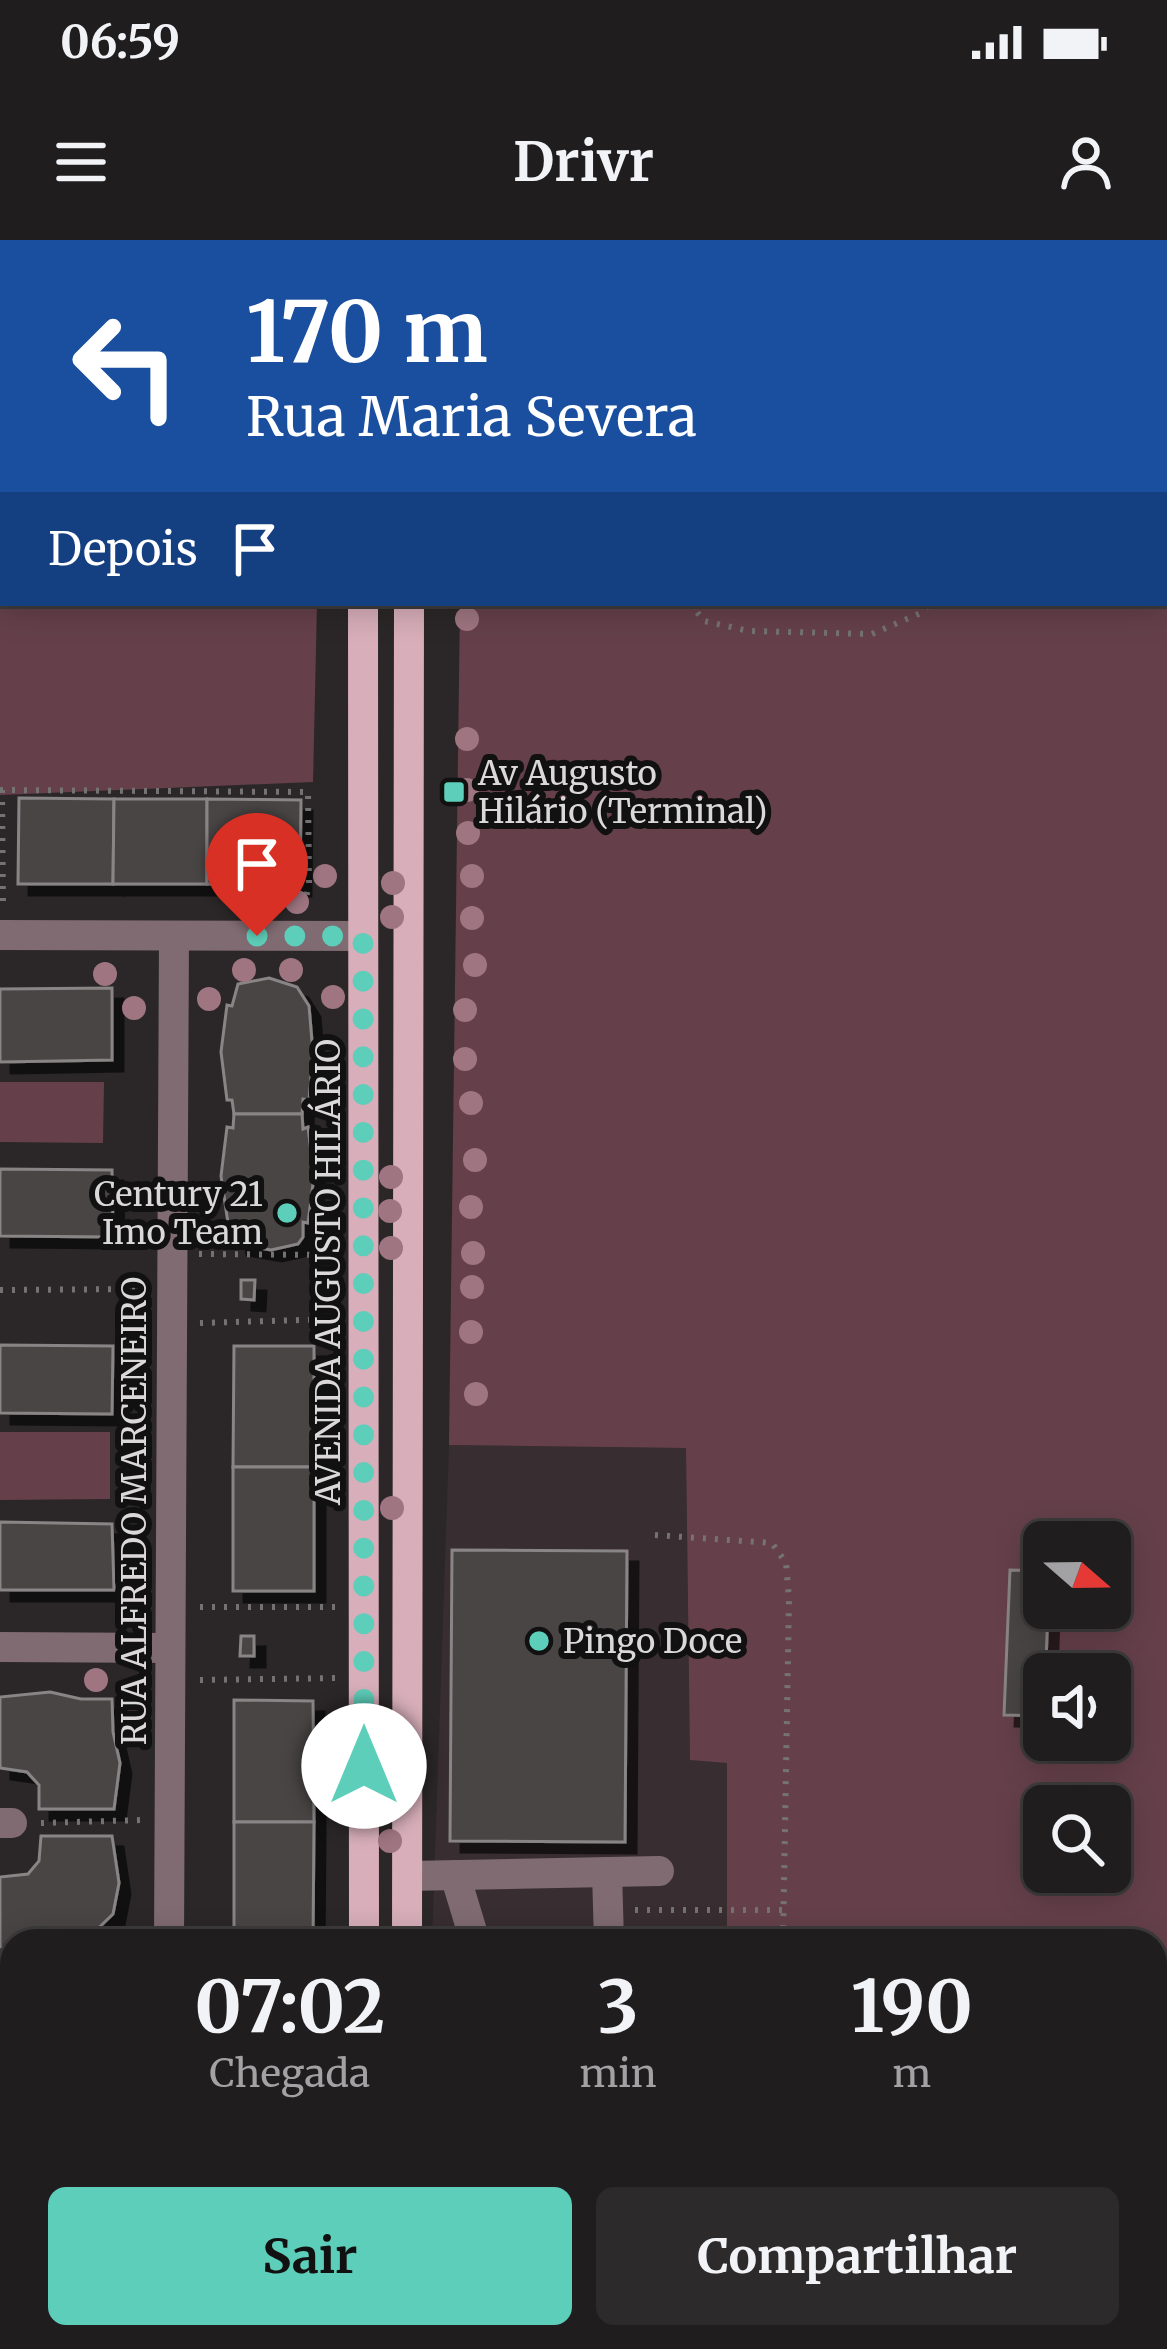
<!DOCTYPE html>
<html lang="pt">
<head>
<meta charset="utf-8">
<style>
	body { margin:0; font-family:Merriweather,serif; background:#2d2a2b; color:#f1f3f6; height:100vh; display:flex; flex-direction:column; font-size:45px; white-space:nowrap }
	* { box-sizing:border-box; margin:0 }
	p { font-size:39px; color:#a2a2a4 }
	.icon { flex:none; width:66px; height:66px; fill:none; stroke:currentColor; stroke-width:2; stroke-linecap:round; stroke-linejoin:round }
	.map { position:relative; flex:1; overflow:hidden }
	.side { position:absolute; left:0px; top:1689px; width:1167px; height:420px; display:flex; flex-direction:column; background:#201d1e; border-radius:36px 36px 0 0; box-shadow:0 6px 30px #0003,0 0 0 3px #3d3b3c }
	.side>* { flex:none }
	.banner { position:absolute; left:0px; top:0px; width:1167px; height:366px; box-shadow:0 6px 30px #0003,0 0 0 3px #3d3b3c; background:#1a4fa0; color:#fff; overflow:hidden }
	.needle { width:78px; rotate:110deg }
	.fabs { position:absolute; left:1023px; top:1281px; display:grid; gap:24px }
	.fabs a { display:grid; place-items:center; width:108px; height:108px; border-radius:18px; background:#201d1e; box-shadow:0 6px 30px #0003,0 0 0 3px #3d3b3c; font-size:60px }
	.pin { position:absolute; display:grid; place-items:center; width:102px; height:102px; color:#fff; margin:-123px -51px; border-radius:50% 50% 50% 0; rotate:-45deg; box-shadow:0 0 12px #0007 }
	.pin .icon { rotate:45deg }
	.me { position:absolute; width:132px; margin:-66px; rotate:0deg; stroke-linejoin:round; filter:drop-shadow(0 0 9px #0008) }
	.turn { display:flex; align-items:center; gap:42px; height:252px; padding:0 48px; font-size:54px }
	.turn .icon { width:156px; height:156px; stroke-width:2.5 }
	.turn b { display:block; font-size:84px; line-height:102px }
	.then { display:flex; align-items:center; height:114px; padding:0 48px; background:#0003; gap:24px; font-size:45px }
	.eta { display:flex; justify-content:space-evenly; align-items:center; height:204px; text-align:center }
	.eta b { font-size:72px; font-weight:700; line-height:84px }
	.action { display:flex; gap:24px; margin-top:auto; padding:24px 48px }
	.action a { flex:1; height:138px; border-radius:18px; background:#5dceb9; color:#111; font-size:48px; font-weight:700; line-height:138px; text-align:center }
	.action a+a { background:#2d2a2b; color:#f1f3f6 }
	.status { display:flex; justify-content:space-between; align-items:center; height:84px; padding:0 60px; background:#201d1e; direction:ltr }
	.status svg { height:33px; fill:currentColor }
	header { display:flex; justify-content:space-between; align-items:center; height:156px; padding:0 48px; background:#201d1e; font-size:54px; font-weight:700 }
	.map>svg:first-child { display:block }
	.built { fill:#382d30 }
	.green { fill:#65404b; fill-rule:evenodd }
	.forest { fill:#784e5b }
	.building { fill:#494445; stroke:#898485; stroke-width:3; filter:url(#shadow) }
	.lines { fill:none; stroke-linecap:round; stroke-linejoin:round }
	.path { stroke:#757273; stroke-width:6; stroke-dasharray:3 9; stroke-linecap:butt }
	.minor { stroke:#7f6b71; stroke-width:30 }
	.major { stroke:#d7aeba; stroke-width:30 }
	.tree { fill:#9e7581 }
	.route { stroke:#5dceb9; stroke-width:21; stroke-dasharray:0 37.8 }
	.poi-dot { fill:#5dceb9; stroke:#121111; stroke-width:4.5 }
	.labels { text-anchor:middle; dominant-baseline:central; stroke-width:12; stroke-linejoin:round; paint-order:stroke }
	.poi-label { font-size:33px; fill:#dbd8d9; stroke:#121111; text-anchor:start }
	.street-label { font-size:33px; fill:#dbd8d9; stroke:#121111 }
</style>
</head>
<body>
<div class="status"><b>06:59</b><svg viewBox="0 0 49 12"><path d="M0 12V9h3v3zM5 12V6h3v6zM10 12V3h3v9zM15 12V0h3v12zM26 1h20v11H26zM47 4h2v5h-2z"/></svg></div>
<header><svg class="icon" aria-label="menu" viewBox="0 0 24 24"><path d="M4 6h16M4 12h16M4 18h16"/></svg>Drivr<svg class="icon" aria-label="person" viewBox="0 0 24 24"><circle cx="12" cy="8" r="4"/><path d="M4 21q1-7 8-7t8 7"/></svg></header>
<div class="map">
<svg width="1167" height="2109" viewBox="0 0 1167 2109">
	<defs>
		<filter id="shadow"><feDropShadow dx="11" dy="11" stdDeviation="0" flood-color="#0009"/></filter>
	</defs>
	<rect width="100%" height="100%" fill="#2b2728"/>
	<g class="built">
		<path d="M449,1205L686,1208L690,1519L727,1523V1701H432Z"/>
		<path d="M378,2097H609L613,2109H373Z"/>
	</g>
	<g class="green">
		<path d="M0,0H320L3,3V363H317L313,542L0,555Z"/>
		<path d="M464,0H1167V1785L1155,1787V1701H727V1523L690,1520L686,1208L449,1205L460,363H1164V3ZM1044,1302H1110V1368H1044ZM1044,1434H1110V1500H1044ZM1044,1566H1110V1632H1044Z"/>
		<path d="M0,842H104L103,903L0,902Z"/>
		<path d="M0,1192H110V1259L0,1260Z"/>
		<path d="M1167,1913V2032H1155V1914Z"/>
		<path d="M0,2028H12V2097H378L373,2109H0Z"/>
		<path d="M609,2097H1032L1029,2109H613Z"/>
	</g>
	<path class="forest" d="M1155,2032H1167V2109H1029L1032,2097H1155Z"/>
	<g class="building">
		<path d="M19,558L114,559L113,644H18Z"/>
		<path d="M114,559H207V644H113Z"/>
		<path d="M207,559L301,560L300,645L207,644Z"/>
		<path d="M269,738L297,747L309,766L313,813L309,860L303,859L302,874H234L232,860H227L221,812L227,765L232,766L238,744Z"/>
		<path d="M112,748V820L0,822V749Z"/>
		<path d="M234,874H302L303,889L308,887L314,936L308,983L303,982V997L298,1004L271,1010L236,1004L233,982L228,983L221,936L227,887L233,888Z"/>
		<path d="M0,929L112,930L113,997L0,996Z"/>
		<path d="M241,1040H255L254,1060L241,1059Z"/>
		<path d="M0,1105L113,1106L112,1174L0,1173Z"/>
		<path d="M234,1106H314V1227H233Z"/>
		<rect x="233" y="1227" width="81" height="124"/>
		<path d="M0,1282L112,1284L114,1350H0Z"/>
		<path d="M452,1310L627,1311L625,1602L450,1601Z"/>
		<path d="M1010,1330L1044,1331V1368H1048L1044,1476L1004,1475Z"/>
		<path d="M241,1396H254V1416H240Z"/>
		<path d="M50,1452L81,1459H112L113,1492L120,1523L114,1569H39V1545L27,1532L0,1528V1457Z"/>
		<path d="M234,1460L313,1461L314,1582H234Z"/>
		<path d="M234,1582H314L313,1701H234Z"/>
		<path d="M41,1596H112L119,1643L113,1674L85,1701H12V1709L0,1707V1637L28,1634L39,1621Z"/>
		<path d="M667,1691L717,1692V1701H667Z"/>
		<path d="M539,1694L577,1695V1701H539Z"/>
		<path d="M12,1805V1889L3,1888L0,1883V1808Z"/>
	</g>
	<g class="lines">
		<g class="path">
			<path d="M980,0V3"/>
			<path d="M778,3L779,0"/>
			<path d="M690,363L704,381L749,391L872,394L923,372L929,363"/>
			<path d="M0,550L308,552L309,643L304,669"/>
			<path d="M2,550L3,666"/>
			<path d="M199,1014L336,1015"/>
			<path d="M0,1050L143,1049"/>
			<path d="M200,1083L336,1079"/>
			<path d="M655,1295L772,1303L786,1323L789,1359L783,1701"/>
			<path d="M200,1367H337"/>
			<path d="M200,1440L337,1438"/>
			<path d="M41,1583L142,1580"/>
			<path d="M635,1670H782"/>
		</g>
		<g class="minor">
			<path d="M0,695L363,696"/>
			<path d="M0,1407L170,1408"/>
			<path d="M0,1583H12"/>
			<path d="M607,1632L609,1701"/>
			<path d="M455,1635L475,1701"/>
			<path d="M408,1636L659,1631"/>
			<path d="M169,1701L174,697"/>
			<path d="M0,1956L12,1955"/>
		</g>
		<g class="major">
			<path d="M363,0V3"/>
			<path d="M409,3V0"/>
			<path d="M363,363L364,1701"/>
			<path d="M407,1701L409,363"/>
			<path d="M1155,1820L1167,1817"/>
			<path d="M1155,1871L1167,1868"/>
		</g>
	</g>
	<g class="tree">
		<circle cx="467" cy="379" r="12"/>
		<circle cx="467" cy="499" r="12"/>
		<circle cx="467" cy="550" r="12"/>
		<circle cx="468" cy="593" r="12"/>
		<circle cx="325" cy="636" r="12"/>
		<circle cx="472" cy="636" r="12"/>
		<circle cx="393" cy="643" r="12"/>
		<circle cx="297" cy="662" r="12"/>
		<circle cx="392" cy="677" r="12"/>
		<circle cx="472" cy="678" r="12"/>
		<circle cx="475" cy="725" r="12"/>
		<circle cx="244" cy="730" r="12"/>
		<circle cx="291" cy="730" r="12"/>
		<circle cx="105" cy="734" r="12"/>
		<circle cx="333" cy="757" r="12"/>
		<circle cx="209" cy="759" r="12"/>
		<circle cx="134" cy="768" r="12"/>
		<circle cx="465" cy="770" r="12"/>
		<circle cx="465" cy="819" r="12"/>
		<circle cx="471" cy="863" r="12"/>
		<circle cx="475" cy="920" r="12"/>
		<circle cx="391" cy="937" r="12"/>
		<circle cx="471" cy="967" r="12"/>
		<circle cx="390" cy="971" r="12"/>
		<circle cx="391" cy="1008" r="12"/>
		<circle cx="473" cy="1013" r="12"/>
		<circle cx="472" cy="1047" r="12"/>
		<circle cx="471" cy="1092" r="12"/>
		<circle cx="476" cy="1154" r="12"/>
		<circle cx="392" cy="1268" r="12"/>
		<circle cx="96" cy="1440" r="12"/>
		<circle cx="135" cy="1479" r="12"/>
		<circle cx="392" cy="1566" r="12"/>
		<circle cx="390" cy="1601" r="12"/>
	</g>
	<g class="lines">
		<path class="route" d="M257,696H363L364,1526"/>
	</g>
	<g class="poi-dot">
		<rect x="442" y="540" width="24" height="24" rx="6"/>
		<circle cx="287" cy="973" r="12"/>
		<circle cx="539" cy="1401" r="12"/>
	</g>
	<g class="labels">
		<g class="poi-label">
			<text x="478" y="533">Av Augusto<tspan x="478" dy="38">Hilário (Terminal)</tspan></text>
			<text x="263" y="954" text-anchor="end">Century 21<tspan x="263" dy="38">Imo Team</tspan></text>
			<text x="563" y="1401">Pingo Doce</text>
		</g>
		<g class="street-label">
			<text transform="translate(328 1032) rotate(-90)">AVENIDA AUGUSTO HILÁRIO</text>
			<text transform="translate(134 1271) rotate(-90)">RUA ALFREDO MARCENEIRO</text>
		</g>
	</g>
</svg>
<div class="fabs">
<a><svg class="needle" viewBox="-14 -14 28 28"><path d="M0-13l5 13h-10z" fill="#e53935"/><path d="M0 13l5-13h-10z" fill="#a2a2a4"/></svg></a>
<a><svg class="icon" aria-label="sound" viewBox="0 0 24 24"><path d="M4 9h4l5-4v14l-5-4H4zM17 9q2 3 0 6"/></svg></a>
<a><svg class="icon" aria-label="search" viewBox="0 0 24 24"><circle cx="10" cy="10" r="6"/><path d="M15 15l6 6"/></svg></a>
</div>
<div class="pin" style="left:257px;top:696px;background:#d93025"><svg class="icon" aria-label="arrive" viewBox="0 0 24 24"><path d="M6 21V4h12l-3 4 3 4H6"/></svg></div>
<svg class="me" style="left:364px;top:1526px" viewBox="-20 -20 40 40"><circle r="19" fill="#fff"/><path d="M0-13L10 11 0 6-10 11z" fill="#5dceb9"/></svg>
<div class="banner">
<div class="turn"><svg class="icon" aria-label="left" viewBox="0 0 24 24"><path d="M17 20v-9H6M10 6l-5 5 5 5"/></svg><div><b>170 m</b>Rua Maria Severa</div></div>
<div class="then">Depois<svg class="icon" aria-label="arrive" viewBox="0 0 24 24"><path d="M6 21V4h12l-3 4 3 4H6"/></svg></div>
</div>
<section class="side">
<div class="eta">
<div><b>07:02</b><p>Chegada</p></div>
<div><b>3</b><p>min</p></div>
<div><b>190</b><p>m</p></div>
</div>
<div class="action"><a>Sair</a><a>Compartilhar</a></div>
</section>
</div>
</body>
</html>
